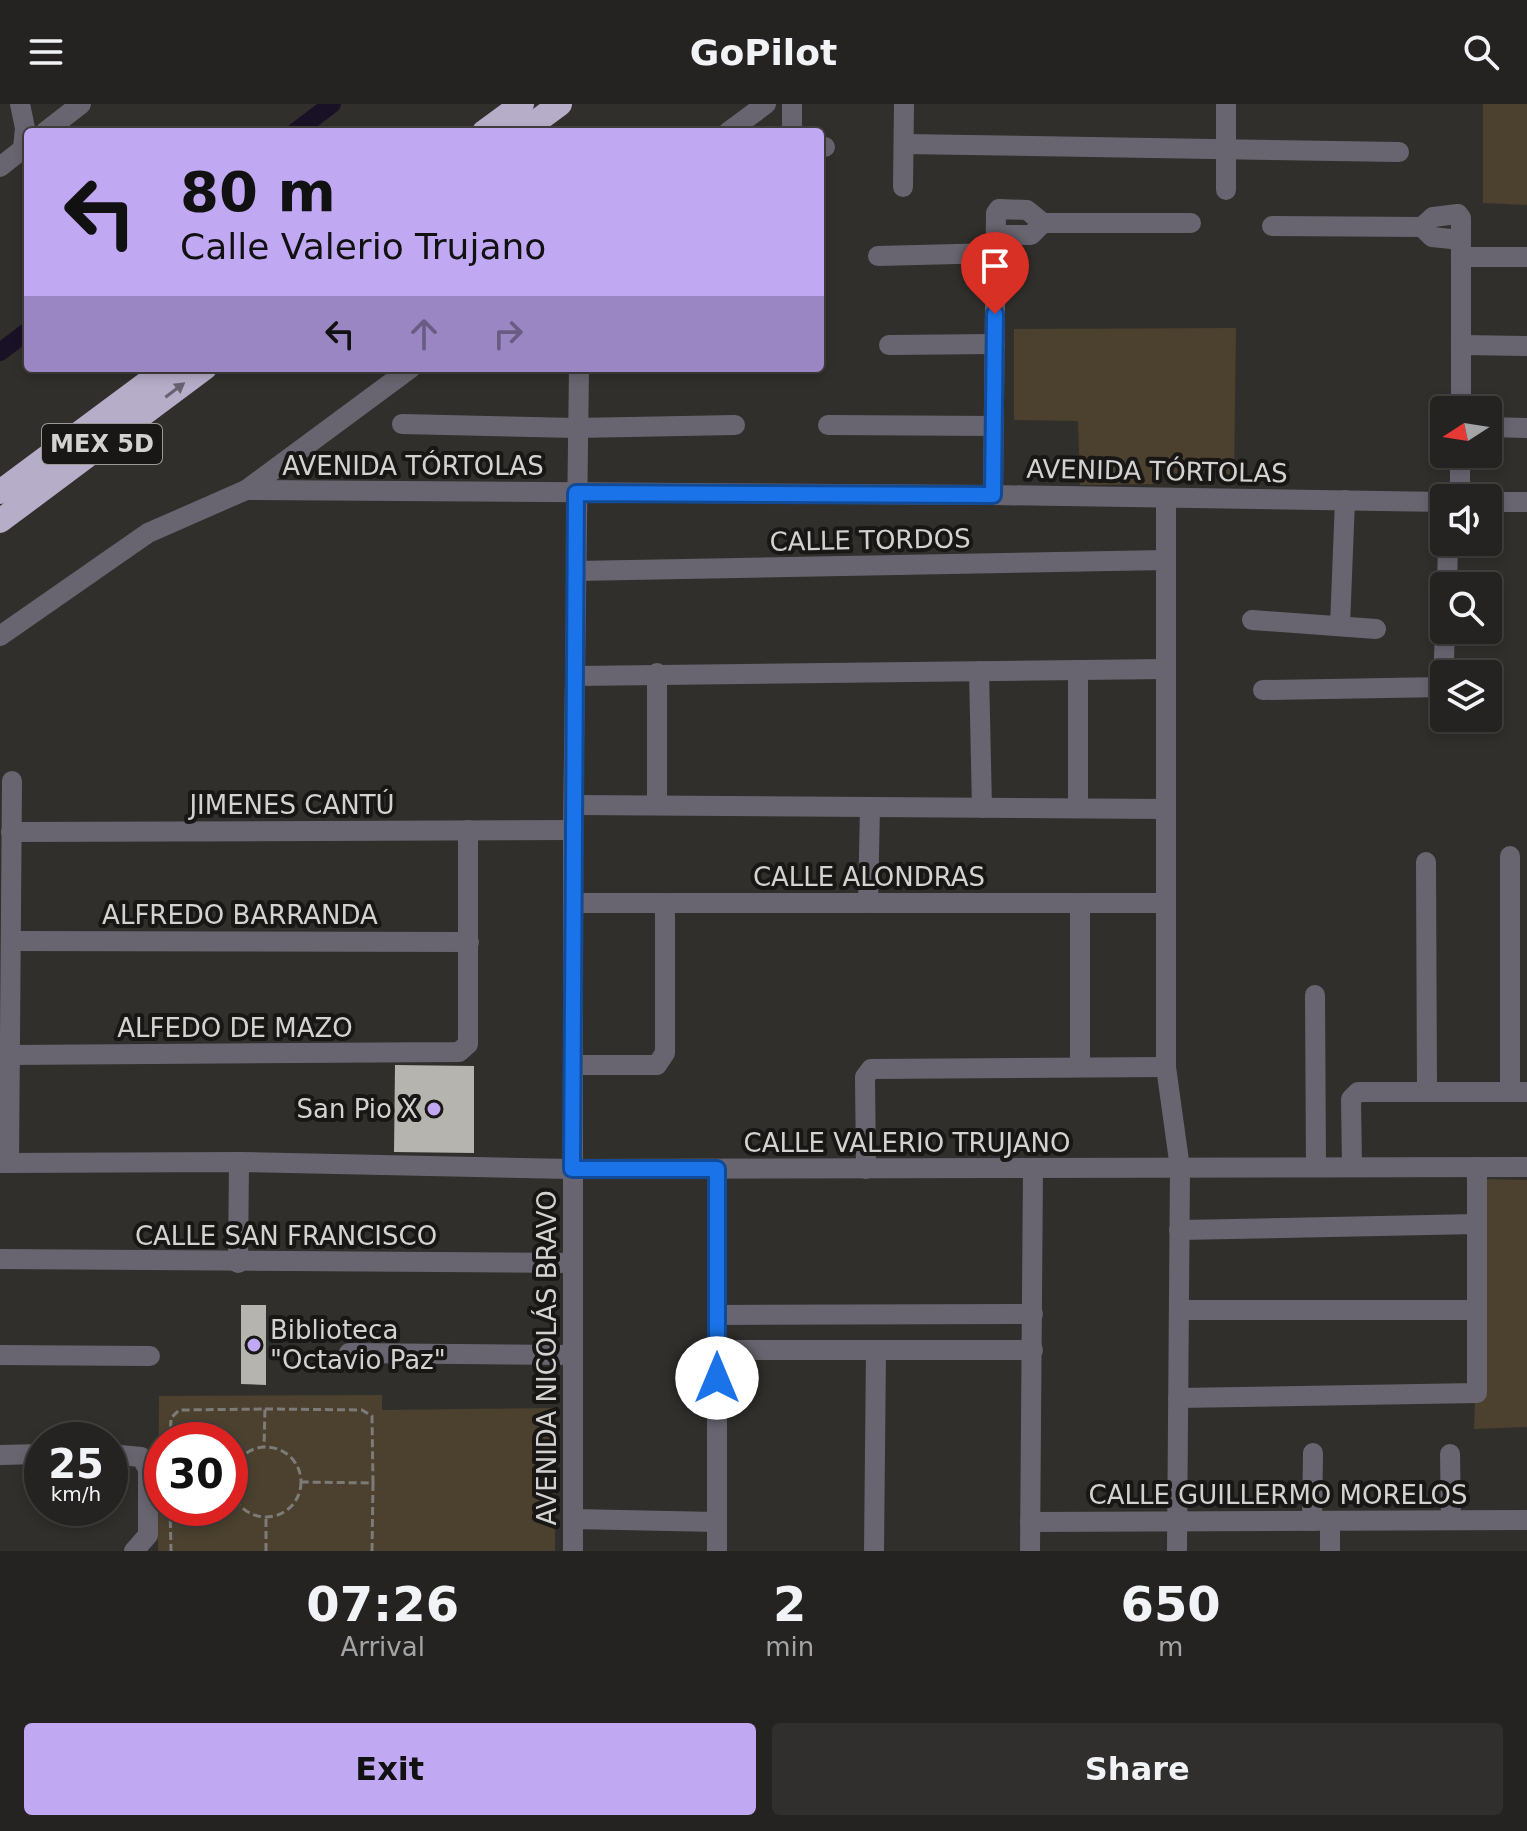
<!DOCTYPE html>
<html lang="en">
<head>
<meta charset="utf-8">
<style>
	body { margin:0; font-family:"DejaVu Sans",sans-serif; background:#312f2e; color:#f1f3f6; height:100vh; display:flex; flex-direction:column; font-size:30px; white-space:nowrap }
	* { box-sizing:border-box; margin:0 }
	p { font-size:26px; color:#a3a4a5 }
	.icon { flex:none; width:44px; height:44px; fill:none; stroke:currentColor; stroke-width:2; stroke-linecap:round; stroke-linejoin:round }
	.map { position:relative; height:1447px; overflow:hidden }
	.panel { display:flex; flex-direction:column; background:#252321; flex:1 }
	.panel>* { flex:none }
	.guide { position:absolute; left:24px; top:24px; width:800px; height:244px; border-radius:8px; box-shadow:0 4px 12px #0003,0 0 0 2px #42403f; background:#c1a8f3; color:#111; overflow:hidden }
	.needle { width:52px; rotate:258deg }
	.buttons { position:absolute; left:1430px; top:292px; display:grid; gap:16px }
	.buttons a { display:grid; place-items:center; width:72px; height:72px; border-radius:8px; background:#252321; box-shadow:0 4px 12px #0003,0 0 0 2px #42403f; font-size:40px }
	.speed { position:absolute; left:24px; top:1318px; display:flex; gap:16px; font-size:40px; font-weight:700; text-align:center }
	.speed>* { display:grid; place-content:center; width:104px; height:104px; border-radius:50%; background:#252321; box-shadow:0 4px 12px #0003,0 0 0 2px #42403f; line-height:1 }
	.speed small { font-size:20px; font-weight:400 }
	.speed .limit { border:12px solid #d22; background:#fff; color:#111 }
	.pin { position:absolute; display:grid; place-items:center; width:68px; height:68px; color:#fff; margin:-82px -34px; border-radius:50% 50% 50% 0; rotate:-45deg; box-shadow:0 0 8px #0007 }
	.pin .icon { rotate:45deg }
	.me { position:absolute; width:88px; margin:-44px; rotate:0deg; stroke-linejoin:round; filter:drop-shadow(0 0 6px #0008) }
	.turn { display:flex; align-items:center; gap:28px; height:168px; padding:0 24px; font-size:36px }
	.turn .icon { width:104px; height:104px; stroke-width:2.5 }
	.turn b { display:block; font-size:56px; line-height:68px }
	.lanes { display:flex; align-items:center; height:76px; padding:0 24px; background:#0003; justify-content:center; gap:40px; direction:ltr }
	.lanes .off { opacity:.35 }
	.eta { display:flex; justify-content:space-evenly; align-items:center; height:136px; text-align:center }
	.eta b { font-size:48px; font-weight:700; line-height:56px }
	.primary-button { display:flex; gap:16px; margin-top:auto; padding:16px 24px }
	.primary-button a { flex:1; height:92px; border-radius:8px; background:#c1a8f3; color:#111; font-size:32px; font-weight:700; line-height:92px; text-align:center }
	.primary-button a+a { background:#312f2e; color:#f1f3f6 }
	header { display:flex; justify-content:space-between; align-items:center; height:104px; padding:0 24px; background:#252321; font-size:36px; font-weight:700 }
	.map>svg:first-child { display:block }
	.green { fill:#4b412e; fill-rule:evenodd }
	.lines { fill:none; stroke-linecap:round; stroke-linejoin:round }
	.canal { stroke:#191226; stroke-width:18 }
	.building { fill:#b6b4af }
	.path { stroke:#7d7b78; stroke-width:3; stroke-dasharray:8 4; stroke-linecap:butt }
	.minor { stroke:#686570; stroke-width:20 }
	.highway { stroke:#b6adc9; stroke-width:24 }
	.oneway { fill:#676270 }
	.route-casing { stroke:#114b97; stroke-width:20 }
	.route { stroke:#1a73e8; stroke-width:14 }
	.poi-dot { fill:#c1a8f3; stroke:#181716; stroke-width:3 }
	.labels { text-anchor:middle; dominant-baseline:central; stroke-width:8; stroke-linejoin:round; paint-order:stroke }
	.shield { fill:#181716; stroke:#9c9a98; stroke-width:2 }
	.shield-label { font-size:24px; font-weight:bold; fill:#d4d2d0 }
	.street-label { font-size:26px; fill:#d4d2d0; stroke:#181716 }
	.poi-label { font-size:26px; fill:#d4d2d0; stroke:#181716; text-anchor:end }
</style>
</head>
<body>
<header><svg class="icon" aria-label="menu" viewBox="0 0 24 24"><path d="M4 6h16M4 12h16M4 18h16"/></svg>GoPilot<svg class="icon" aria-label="search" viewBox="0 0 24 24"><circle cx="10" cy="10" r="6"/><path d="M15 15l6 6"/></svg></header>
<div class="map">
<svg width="1527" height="1447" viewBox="0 0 1527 1447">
	<rect width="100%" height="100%" fill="#312f2c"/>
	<g class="green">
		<path d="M1483,0H1527V101L1483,99Z"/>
		<path d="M1236,224L1234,370L1163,369L1162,380L1080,381L1078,317L1014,316V225Z"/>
		<path d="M1483,1075L1527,1076V1323L1474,1325Z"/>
		<path d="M382,1291V1306L555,1304V1447H158L159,1292ZM162,1336H230V1404H162Z"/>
	</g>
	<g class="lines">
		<g class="canal">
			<path d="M295,28L332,0"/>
			<path d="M0,248L28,227"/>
		</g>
	</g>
	<g class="building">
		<path d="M395,961L474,962V1049L394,1048Z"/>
		<path d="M241,1201H266V1281L241,1280Z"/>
	</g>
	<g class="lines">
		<g class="path">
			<path d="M265,1305L362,1306L372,1312L373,1379L301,1378"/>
			<path d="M170,1336L171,1314L179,1306L265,1305L264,1343"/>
			<circle cx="266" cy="1378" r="35"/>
			<path d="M170,1404L171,1447"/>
			<path d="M266,1447V1415"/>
			<path d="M372,1447L373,1379"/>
		</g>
		<g class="minor">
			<path d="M20,0L25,24L23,45"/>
			<path d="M45,28L81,0"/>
			<path d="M728,28L766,0"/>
			<path d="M792,28V0"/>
			<path d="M904,40L1399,48"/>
			<path d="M820,43H825"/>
			<path d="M0,63L28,41"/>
			<path d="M903,83L904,0"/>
			<path d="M1226,86V0"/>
			<path d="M1272,122L1422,123L1433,113L1458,110L1461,114V306"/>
			<path d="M1422,123L1432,133L1461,136"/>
			<path d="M996,131H1031L1043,119"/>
			<path d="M878,152L996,149"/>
			<path d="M1461,153H1527"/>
			<path d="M889,241L995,240"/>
			<path d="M1462,241L1527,242"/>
			<path d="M402,320L576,324L735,321"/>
			<path d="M828,321L994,322"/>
			<path d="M1488,323L1527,324"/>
			<path d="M246,386L993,391L1444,398"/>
			<path d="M993,391L996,109L999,105L1027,106L1043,119H1191"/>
			<path d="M1166,394V963L1180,1064L1177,1447"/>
			<path d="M1460,394V350"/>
			<path d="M1488,398H1527"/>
			<path d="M576,467L1166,456"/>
			<path d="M1447,482L1448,438"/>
			<path d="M1252,516L1376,525"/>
			<path d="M1340,522L1345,396"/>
			<path d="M0,532L148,429L246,386L411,264"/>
			<path d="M1078,566V704"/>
			<path d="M979,567L982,704"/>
			<path d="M575,572L1166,565"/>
			<path d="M1263,586L1443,583L1445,526"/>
			<path d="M575,701L1165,705"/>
			<path d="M657,701V569"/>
			<path d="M11,728L573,726"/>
			<path d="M1510,752V987"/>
			<path d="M1426,758L1427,988"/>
			<path d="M573,799H1165"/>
			<path d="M868,799L870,703"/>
			<path d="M1080,799V963"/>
			<path d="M11,837L469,838"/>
			<path d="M1315,891L1316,1063"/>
			<path d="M10,951L459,948L468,940V726"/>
			<path d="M573,961H657L665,949V799"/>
			<path d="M0,1059L239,1058L572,1065L1527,1063"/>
			<path d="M9,1059L12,677"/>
			<path d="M1352,1062L1351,995L1358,988H1527"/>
			<path d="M866,1065L865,973L871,965L1166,963"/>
			<path d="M1179,1126L1477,1120"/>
			<path d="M0,1155L572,1159"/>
			<path d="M238,1159L239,1058"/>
			<path d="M1179,1206H1477"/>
			<path d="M717,1211L1033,1210"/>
			<path d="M717,1246H1033"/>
			<path d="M349,1249L572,1251"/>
			<path d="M0,1251L150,1252"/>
			<path d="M1178,1294L1477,1289V1063"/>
			<path d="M110,1350L141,1353L148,1365V1431L134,1447"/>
			<path d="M1450,1350L1451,1416"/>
			<path d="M0,1351L42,1350"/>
			<path d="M573,1415L717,1418"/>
			<path d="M1312,1417L1313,1349"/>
			<path d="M1030,1418L1527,1416"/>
			<path d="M573,1447V726L579,264"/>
			<path d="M717,1447V1065"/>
			<path d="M874,1447L876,1246"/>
			<path d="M1030,1447L1033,1064"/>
			<path d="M1330,1447V1417"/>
		</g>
		<g class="highway">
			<path d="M484,28L522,0"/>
			<path d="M522,28L560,0"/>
			<path d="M0,388L167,264"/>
			<path d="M0,417L205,264"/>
		</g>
	</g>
	<defs><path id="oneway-solid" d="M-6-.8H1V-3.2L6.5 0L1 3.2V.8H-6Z" transform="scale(2)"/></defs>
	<use class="oneway" href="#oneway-solid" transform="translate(175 286) rotate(-37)"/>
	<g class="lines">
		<defs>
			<path id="route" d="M717,1274V1065H572L576,389L993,391L995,210"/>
		</defs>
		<use href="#route" class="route-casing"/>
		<use href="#route" class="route"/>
	</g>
	<g class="poi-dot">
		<circle cx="434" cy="1005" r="8"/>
		<circle cx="254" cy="1241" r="8"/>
	</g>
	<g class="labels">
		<rect class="shield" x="42" y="320" width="120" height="40" rx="6"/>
		<g class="shield-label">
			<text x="102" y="340">MEX 5D</text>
		</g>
		<g class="street-label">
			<text x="413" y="362">AVENIDA TÓRTOLAS</text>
			<text transform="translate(1157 367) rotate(1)">AVENIDA TÓRTOLAS</text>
			<text transform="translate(870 436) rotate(-1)">CALLE TORDOS</text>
			<text x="292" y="701">JIMENES CANTÚ</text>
			<text x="869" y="773">CALLE ALONDRAS</text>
			<text x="240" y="811">ALFREDO BARRANDA</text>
			<text x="235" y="924">ALFEDO DE MAZO</text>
			<text x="907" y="1039">CALLE VALERIO TRUJANO</text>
			<text x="286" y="1132">CALLE SAN FRANCISCO</text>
			<text transform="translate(547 1254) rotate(-90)">AVENIDA NICOLÁS BRAVO</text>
			<text x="1278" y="1391">CALLE GUILLERMO MORELOS</text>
		</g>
		<g class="poi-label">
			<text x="418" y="1005">San Pio X</text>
			<text x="270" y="1226" text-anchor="start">Biblioteca<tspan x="270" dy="30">"Octavio Paz"</tspan></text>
		</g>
	</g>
</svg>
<div class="buttons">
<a><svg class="needle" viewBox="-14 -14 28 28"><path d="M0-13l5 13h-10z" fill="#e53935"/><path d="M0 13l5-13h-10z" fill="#a3a4a5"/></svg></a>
<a><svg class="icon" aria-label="sound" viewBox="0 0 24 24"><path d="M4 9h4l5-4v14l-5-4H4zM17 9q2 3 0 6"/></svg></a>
<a><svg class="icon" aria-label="search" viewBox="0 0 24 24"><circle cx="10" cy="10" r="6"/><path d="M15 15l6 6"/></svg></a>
<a><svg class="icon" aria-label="layers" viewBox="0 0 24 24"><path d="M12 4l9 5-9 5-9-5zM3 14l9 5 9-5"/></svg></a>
</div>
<div class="speed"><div>25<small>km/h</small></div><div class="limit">30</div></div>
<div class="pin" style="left:995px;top:210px;background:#d93025"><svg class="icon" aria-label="arrive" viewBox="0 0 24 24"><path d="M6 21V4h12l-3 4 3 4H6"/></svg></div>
<svg class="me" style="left:717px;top:1274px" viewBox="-20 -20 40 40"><circle r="19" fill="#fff"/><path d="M0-13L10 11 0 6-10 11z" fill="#1a73e8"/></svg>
<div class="guide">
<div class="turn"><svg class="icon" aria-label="left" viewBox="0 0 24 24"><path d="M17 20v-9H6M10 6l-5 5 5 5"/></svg><div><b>80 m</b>Calle Valerio Trujano</div></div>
<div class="lanes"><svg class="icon" aria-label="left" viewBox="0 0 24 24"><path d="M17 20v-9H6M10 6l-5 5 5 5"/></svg><svg class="icon off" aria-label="ahead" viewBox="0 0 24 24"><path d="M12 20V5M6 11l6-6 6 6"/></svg><svg class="icon off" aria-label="right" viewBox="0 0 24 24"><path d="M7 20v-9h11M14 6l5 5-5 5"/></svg></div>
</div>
</div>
<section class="panel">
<div class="eta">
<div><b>07:26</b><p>Arrival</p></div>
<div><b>2</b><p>min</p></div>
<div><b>650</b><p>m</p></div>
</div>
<div class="primary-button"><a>Exit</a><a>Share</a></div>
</section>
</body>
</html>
